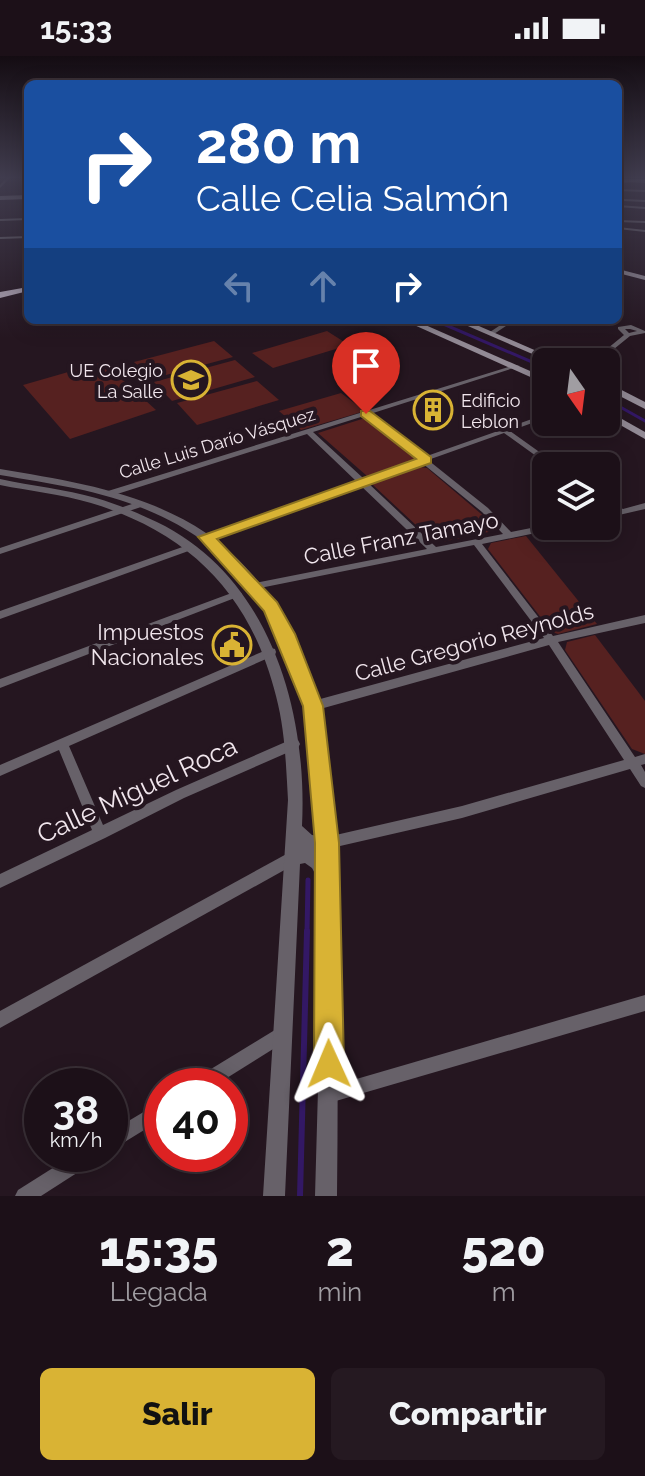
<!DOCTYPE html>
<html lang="es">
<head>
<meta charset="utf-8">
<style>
	body { margin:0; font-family:Raleway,sans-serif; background:#251921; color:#f1f3f6; height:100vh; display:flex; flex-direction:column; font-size:30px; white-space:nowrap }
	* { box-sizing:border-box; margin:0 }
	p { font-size:26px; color:#a09da2 }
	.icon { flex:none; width:44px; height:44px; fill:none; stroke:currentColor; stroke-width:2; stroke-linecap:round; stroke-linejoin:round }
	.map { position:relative; height:1140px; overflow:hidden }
	.sheet { display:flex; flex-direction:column; background:#1c1018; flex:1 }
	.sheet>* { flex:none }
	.guide { position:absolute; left:24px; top:24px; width:598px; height:244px; border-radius:12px; box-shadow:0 4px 20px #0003,0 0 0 2px #3a3037; background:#1a4fa0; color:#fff; overflow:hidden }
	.needle { width:52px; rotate:166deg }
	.controls { position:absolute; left:532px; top:292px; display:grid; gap:16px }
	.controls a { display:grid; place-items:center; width:88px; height:88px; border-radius:12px; background:#1c1018; box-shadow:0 4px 20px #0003,0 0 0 2px #3a3037; font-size:40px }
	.speed { position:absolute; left:24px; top:1012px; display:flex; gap:16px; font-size:40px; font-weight:700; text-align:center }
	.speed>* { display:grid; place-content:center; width:104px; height:104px; border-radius:50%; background:#1c1018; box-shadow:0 4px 20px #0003,0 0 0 2px #3a3037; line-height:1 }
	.speed small { font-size:20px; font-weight:400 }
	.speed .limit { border:12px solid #d22; background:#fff; color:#111 }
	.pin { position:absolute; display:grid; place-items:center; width:68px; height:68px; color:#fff; margin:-82px -34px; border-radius:50% 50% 50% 0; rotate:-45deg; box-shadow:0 0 8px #0007 }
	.pin .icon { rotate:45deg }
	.me { position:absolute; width:88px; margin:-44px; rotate:359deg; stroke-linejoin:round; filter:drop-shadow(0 0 6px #0008) }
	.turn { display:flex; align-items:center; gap:28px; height:168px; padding:0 40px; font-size:36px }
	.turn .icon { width:104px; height:104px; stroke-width:2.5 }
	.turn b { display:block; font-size:56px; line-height:68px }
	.lanes { display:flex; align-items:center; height:76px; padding:0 40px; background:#0003; justify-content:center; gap:40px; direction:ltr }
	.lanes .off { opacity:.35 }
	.eta { display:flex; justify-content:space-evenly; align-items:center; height:136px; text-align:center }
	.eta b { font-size:48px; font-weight:800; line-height:56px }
	.action { display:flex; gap:16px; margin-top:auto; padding:16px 40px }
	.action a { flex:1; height:92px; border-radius:12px; background:#d9b334; color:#111; font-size:32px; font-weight:800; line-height:92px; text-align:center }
	.action a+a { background:#251921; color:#f1f3f6 }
	.status { display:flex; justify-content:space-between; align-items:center; height:56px; padding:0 40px; background:#1c1018; direction:ltr }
	.status svg { height:22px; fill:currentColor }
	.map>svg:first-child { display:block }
	.green { fill:#562120 }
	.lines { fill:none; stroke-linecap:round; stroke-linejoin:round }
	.stream-far3 { stroke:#331865; stroke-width:2 }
	.stream-far2 { stroke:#331865; stroke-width:3 }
	.stream-far1 { stroke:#331865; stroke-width:5 }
	.stream { stroke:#331865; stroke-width:6 }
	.minor { fill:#676169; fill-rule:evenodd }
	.tertiary { fill:#676169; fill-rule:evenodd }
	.secondary { fill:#928a95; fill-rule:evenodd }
	.primary { fill:#b4a9b8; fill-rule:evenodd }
	.route { fill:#d9b334; stroke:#8d7422; stroke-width:2 }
	.labels { text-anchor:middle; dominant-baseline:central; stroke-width:8; stroke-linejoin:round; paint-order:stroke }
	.far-poi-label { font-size:18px; fill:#f1e6ed; stroke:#251620; text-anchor:end }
	.far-street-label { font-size:18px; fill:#f1e6ed; stroke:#251620 }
	.street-label { font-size:22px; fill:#f1e6ed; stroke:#251620 }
	.poi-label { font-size:22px; fill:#f1e6ed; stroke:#251620; text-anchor:end }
	.near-street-label { font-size:26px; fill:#f1e6ed; stroke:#251620 }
</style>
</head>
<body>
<div class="status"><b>15:33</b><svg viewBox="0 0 49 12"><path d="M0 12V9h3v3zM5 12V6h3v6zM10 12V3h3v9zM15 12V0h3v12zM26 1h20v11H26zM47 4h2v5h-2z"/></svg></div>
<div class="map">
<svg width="645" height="1140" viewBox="0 0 645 1140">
	<rect width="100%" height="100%" fill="#251620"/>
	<g class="green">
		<path d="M327,275L349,289L273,312L252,297Z"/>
		<path d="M214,285L233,301L151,323L134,306Z"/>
		<path d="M235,304L255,321L172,345L154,326Z"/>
		<path d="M103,306L156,354L70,383L23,329Z"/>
		<path d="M257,325L279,344L197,369L177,347Z"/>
		<path d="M341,337L365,355L301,374L279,355Z"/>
		<path d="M365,362L416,403L367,420L318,377Z"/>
		<path d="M414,410L427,412L493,468V475L442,486L432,484L373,429L375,425Z"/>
		<path d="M526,480L597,568L558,578L552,576L488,493L491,487Z"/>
		<path d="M595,579L645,645V698L632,693L565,594L567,586Z"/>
	</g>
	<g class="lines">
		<path class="stream-far3" d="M433,264L446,269"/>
		<g class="stream-far2">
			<path d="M441,267L546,312"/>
			<path d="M606,343L645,365"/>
		</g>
		<path class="stream-far1" d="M307,877L308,824"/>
		<path class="stream" d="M300,1140L307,875"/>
		<g class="minor">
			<path d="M6,122H10L0,132V129Z"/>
			<path d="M622,124L645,125V127L623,126Z"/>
			<path d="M618,133L645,134V136L618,135Z"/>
			<path d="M624,143L645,144V146L623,145Z"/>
			<path d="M618,149L645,151V153L618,151Z"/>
			<path d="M28,162V164L0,165V163Z"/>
			<path d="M618,164L645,165V167L618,166Z"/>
			<path d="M618,171L645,174V176L618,173Z"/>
			<path d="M28,180V182L0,183V181Z"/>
			<path d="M508,264H515L494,278H490V276Z"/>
			<path d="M631,269L645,275V277L630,280L598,306H591L624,279L618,273V271ZM625,273H630L637,275L629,277Z"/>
			<path d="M515,309L520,310L370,358L424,401L546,358V362L510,375L559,410H550L504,377L428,404L488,452L511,476L546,469L559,470L555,473L482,488L553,580L645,559V567L558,586L635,701L645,698V708L641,709L645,716V732L641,730L630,713L462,762L327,793L322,792L320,787L322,782L327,781L462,750L624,704L549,589L313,655L309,653L307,650L309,647L313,645L544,582L474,489L255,533L252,532L250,530L255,527L427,493L360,429L209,483H203L202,481L203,479L356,425L307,378L114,439H108L107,437L108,435ZM364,360L417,403L363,422L313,376ZM422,407L482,456L503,478L436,491L367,426Z"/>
			<path d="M606,443L623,453L645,447V453L606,462V456L614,454L606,449Z"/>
			<path d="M141,445L145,448L144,450L0,498V492Z"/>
			<path d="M191,488L195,491L194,493L0,563V555Z"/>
			<path d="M237,535L240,536L242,538L240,540L0,632V623Z"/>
			<path d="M271,592L275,593L276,596L275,599L69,690L103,769L176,734L290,684L294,683L298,684L300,688L298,692L184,742L105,782L0,832V818L92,774L59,694L0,720V709Z"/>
			<path d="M292,795L297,797L299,802L297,807L0,972V955Z"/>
			<path d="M645,939V955L329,1047L323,1045L321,1039L323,1033L329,1031Z"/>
			<path d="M283,969L289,971L291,977L289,983L214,1030H191L193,1024Z"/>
			<path d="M162,1045V1063L110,1095V1076Z"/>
			<path d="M75,1098H100L97,1104L41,1140H15L18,1134Z"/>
		</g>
		<path class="tertiary" d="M0,413C71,425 145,436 206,477C231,494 253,517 270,541C342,645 334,766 336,886C338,971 338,1055 337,1140H315L318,1033L319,825L312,812L305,807L300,808L285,1140H263L288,744C286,709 285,674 276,640C251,539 190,477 91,447C61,438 30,435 0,429V423C32,430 65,433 96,442C113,447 131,454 148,462C267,513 308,650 302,770L312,779L319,780C317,649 287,515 154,457C106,435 52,428 0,419Z"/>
		<g class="secondary">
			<path d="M618,123H645V125L618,127Z"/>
			<path d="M28,139V143L0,144V140Z"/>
			<path d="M618,213L645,220V224L618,217Z"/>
			<path d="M403,264H414L546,322V328Z"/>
			<path d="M454,264H465L562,306H551Z"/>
			<path d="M606,326L645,346V353L606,333Z"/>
			<path d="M606,354L645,376V383L606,361Z"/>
		</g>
		<path class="primary" d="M28,231V235L0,242V236Z"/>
	</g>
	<linearGradient id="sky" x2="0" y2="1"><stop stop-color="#140c12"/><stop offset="0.43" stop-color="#403c4e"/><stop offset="1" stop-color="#403c4e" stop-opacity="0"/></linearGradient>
	<rect width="645" height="282" fill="url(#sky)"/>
	<path class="route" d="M361,355H370L431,401V407L217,483L277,546L295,578L323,650L339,787L344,1008L340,1019L329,1023L319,1019L314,1008L315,787L303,650L264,555L198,481L416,403L361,360Z"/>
	<defs>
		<symbol id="school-ring" viewBox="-11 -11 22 22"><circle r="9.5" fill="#251620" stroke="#d9b334" stroke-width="1.5"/><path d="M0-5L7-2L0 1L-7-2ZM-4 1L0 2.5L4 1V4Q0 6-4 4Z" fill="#d9b334"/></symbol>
		<symbol id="building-ring" viewBox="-11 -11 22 22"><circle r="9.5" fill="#251620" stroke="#d9b334" stroke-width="1.5"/><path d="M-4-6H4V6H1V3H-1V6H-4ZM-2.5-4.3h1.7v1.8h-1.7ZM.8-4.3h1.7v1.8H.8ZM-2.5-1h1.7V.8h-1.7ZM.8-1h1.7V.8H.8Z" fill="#d9b334"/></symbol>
		<symbol id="civic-ring" viewBox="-11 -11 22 22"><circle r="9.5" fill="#251620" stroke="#d9b334" stroke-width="1.5"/><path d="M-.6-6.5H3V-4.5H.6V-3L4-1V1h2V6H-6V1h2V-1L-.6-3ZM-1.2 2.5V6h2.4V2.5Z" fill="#d9b334"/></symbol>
	</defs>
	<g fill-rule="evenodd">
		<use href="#school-ring" x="169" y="302" width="44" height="44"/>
		<use href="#building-ring" x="411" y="332" width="44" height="44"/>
		<use href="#civic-ring" x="210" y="567" width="44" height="44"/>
	</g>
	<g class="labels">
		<g class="far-poi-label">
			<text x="163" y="314">UE Colegio<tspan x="163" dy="21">La Salle</tspan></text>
			<text x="461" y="344" text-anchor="start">Edificio<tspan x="461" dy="21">Leblon</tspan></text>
		</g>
		<g class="far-street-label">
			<text transform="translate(217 387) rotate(-17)">Calle Luis Darío Vásquez</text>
		</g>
		<g class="street-label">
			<text transform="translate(401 482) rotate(-11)">Calle Franz Tamayo</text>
			<text transform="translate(474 586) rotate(-15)">Calle Gregorio Reynolds</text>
		</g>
		<g class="poi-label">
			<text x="204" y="576">Impuestos<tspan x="204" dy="25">Nacionales</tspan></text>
		</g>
		<g class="near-street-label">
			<text transform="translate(137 734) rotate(-25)">Calle Miguel Roca</text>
		</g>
	</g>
</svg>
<div class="controls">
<a><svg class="needle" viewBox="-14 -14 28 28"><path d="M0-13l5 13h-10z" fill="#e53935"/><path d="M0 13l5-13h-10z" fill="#a09da2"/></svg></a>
<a><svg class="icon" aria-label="layers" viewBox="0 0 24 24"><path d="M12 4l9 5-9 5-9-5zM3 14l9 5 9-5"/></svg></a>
</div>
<div class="speed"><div>38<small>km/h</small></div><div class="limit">40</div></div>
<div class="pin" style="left:366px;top:358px;background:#d93025"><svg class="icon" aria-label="arrive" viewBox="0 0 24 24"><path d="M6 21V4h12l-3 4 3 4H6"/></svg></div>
<svg class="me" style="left:329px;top:1008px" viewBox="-20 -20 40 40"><path d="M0-17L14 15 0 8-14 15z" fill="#d9b334" stroke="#fff" stroke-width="4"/></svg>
<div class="guide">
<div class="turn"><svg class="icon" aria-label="right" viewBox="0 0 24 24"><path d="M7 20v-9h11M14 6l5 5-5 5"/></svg><div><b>280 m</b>Calle Celia Salmón</div></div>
<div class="lanes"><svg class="icon off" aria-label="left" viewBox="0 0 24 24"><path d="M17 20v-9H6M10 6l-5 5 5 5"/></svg><svg class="icon off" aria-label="ahead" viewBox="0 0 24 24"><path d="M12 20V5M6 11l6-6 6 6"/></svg><svg class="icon" aria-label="right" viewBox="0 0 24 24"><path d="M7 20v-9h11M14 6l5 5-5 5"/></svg></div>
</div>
</div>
<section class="sheet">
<div class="eta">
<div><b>15:35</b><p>Llegada</p></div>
<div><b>2</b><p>min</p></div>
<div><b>520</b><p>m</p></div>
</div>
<div class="action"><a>Salir</a><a>Compartir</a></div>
</section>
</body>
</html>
